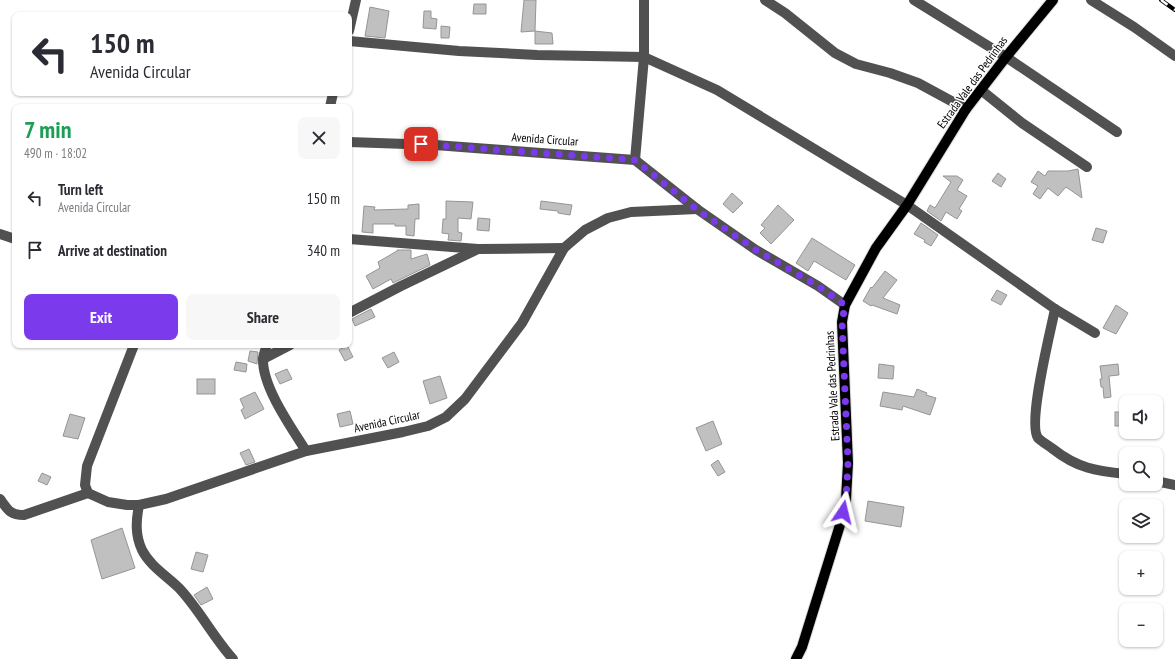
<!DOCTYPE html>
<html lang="en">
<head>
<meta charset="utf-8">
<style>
	body { margin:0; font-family:"PT Sans Narrow",sans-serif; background:#f7f7f7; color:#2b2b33; height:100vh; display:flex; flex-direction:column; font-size:15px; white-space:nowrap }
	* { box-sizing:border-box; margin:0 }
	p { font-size:13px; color:#7c7c81 }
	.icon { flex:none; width:22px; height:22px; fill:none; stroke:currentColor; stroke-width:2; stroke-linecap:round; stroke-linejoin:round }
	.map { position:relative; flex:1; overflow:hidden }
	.drawer { position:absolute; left:12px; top:104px; width:340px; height:244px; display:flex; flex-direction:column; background:#fff; border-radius:8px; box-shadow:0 1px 3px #0004 }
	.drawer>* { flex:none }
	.hud { position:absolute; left:12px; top:12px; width:340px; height:84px; border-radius:8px; box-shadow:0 1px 3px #0004; background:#fff; color:#2b2b33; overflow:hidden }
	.fabs { position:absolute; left:1119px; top:395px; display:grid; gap:8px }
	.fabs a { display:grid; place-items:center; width:44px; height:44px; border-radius:8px; background:#fff; box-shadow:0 1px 3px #0004; font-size:20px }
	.pin { position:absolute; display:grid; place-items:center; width:34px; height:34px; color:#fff; margin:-17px; border-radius:8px; box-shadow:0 2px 6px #0006 }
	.me { position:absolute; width:44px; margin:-22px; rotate:10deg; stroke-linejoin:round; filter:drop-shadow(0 0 3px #0008) }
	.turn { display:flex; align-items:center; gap:14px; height:84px; padding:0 12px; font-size:18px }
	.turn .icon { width:52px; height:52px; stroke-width:2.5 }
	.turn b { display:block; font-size:28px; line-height:34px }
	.round { display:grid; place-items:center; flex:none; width:42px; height:42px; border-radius:8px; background:#f7f7f7 }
	.summary { display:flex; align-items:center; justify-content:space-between; height:68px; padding:0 12px }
	h1 { font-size:24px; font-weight:800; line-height:30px; color:#1e9e55 }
	.button { display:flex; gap:8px; margin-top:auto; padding:8px 12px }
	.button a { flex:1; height:46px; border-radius:8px; background:#7c3aed; color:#fff; font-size:16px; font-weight:800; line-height:46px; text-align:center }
	.button a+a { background:#f7f7f7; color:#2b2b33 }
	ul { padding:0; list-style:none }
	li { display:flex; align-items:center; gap:12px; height:52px; padding:0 12px }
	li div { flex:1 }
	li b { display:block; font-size:15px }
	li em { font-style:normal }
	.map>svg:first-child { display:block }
	.building { fill:#c0c0c0; stroke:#959595 }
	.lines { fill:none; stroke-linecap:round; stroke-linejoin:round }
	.major-casing { stroke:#dbdbdb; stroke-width:12 }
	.minor { stroke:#515151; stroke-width:10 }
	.major { stroke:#000; stroke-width:10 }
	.rail-casing { stroke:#000; stroke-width:4 }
	.rail { stroke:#fff; stroke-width:2.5; stroke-dasharray:8; stroke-linecap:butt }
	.route { stroke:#7c3aed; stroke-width:7; stroke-dasharray:0 12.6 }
	.labels { text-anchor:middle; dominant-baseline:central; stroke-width:3; stroke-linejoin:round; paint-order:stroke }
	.street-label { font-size:12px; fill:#000; stroke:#fff }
</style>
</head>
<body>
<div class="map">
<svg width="1175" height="659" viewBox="0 0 1175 659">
	<rect width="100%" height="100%" fill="#fff"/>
	<g class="building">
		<path d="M524,0H536L535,31L521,32Z"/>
		<path d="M474,4H486V14H473Z"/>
		<path d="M370,7L389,11L385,38L365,36Z"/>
		<path d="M424,11H431V18L437,19L436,29L423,28Z"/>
		<path d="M441,26L450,27L449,38H441Z"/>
		<path d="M535,31L552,33L553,44H535Z"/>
		<path d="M1078,169L1082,198L1066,187L1058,196L1048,188L1040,199L1033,194L1038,186L1031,182L1038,171L1045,176L1048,171H1068Z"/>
		<path d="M998,173L1006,179L1001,187L992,181Z"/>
		<path d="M943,176H957L963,180L957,190L967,196L959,209L962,211L957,219L946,212L941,221L927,211L930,205L935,208L951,182Z"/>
		<path d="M732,193L743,203L733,213L723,204Z"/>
		<path d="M446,201L473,202L471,219L458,218V232L462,233L461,241L448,240L449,234L442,233L443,219H446Z"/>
		<path d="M541,201L572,205L570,215L558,213V211L540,209Z"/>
		<path d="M419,204V219H415L414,236L406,235V226H395V224H373V233L362,232L364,206L375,207L374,210L408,209V205Z"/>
		<path d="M778,205L794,220L771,244L760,233L765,228L761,225Z"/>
		<path d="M478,218L490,219L489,231L477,230Z"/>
		<path d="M921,223L938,235L931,246L924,242L925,240L914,234Z"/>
		<path d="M1096,228L1107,231L1103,243L1092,240Z"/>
		<path d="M812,238L855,265L846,280L814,261L808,271L796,263Z"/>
		<path d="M397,250H411V259L427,254L430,265L393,283L391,279L373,289L366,276L380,268L378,262L397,251Z"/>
		<path d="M885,271L897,280L883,298L900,305L897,314L872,305L871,306L863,301L871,287L872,288Z"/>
		<path d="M997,290L1007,295L1001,305L991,300Z"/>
		<path d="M1116,305L1128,313L1116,334L1103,328Z"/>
		<path d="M371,309L375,317L355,326L352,319Z"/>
		<path d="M347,345L353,357L345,361L339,350Z"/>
		<path d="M250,351L258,352L257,364L248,361Z"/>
		<path d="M394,352L399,362L388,368L382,358Z"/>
		<path d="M236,362L247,364L246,372L234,370Z"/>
		<path d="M879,364L894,366L893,379L878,378Z"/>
		<path d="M1118,364L1119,375L1109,376L1111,397L1104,398L1103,387H1101L1100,379H1102L1100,366Z"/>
		<path d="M287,369L292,379L280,384L275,374Z"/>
		<path d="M440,376L447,398L430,404L423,381Z"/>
		<rect x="197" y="379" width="18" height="15"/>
		<path d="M917,389L927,393L926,395L936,398L930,415L903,406L902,410L880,406L883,392L914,397Z"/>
		<path d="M255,392L264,409L245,419L241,410L244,408L240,399Z"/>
		<path d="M350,411L353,424L340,427L337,414Z"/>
		<rect x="1115" y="412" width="11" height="14"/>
		<path d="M70,414L85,418L78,439L63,436Z"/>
		<path d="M713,421L722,444L706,451L696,428Z"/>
		<path d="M249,449L255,462L246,465L240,453Z"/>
		<path d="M718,460L725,472L718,476L711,465Z"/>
		<path d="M42,473L51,477L47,485L38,481Z"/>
		<path d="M868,501L904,507L901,527L865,521Z"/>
		<path d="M122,528L135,568L102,579L91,540Z"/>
		<path d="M196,552L208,555L203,572L191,569Z"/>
		<path d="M207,587L213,599L201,605L194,595Z"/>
	</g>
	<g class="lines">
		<defs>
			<path id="major" d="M796,659L802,647L840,525L846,499L848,463L842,322L845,305L876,248L907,205L966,109L1006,57L1053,0"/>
		</defs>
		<use href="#major" class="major-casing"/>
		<g class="minor">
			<path d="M765,0L785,13L835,53L856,64L890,73L918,83L966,109"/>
			<path d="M914,0L1006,57L1117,132"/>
			<path d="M1091,0L1134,27L1175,56"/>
			<path d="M349,31L356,0"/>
			<path d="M349,41L459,51L537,55L644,57L717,90L907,205L1055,309L1095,333"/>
			<path d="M981,90L1022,123L1087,167"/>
			<path d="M330,107L333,93"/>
			<path d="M349,142L435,145L635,160L697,209L756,250L818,286L845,305"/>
			<path d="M635,160L644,57V0"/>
			<path d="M0,234L15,239"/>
			<path d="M349,239L478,249L564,248"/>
			<path d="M1055,309C1051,330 1027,423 1038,438C1042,442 1048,445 1053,449C1077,468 1096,471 1126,474"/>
			<path d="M349,313L401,286L478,249"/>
			<path d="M267,345C265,350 263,355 263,360C263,388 291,427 306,451"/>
			<path d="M263,359L290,345"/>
			<path d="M1156,481L1175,485"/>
			<path d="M88,493L108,502L127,505H139L166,499L306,451L403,432L428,426L446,417L465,399L522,323L564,248L585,230L608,218L631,212L697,209"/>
			<path d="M88,493L85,485L87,466L134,345"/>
			<path d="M0,499C8,510 10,515 24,515L88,493"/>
			<path d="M139,505C136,521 135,535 142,550C150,566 167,576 179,588C199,609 213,637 233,659"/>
		</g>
		<use href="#major" class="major"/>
		<defs>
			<path id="rail" d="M1161,0L1175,10"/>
		</defs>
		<use href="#rail" class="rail-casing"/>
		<use href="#rail" class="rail"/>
	</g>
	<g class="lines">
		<path class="route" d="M421,144L635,160L696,209L756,250L818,286L845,305L842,322L848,463L846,499L843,512"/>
	</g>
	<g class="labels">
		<g class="street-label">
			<text transform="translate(972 82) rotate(-54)">Estrada Vale das Pedrinhas</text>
			<text transform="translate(545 139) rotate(4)">Avenida Circular</text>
			<text transform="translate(832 386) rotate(-93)">Estrada Vale das Pedrinhas</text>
			<text transform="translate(387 421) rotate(-12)">Avenida Circular</text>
		</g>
	</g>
</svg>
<div class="fabs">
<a><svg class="icon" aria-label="sound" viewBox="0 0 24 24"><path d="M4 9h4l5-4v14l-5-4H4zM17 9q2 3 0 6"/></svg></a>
<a><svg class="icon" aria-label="search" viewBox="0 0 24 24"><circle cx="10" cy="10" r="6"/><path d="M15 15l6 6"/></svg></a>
<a><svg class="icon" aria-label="layers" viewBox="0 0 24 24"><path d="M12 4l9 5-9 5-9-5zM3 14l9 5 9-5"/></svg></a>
<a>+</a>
<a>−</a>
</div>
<div class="pin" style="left:421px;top:144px;background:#d93025"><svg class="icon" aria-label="arrive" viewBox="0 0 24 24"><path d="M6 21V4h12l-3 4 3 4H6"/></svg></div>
<svg class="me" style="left:843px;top:512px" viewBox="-20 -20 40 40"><path d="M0-17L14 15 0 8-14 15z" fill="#7c3aed" stroke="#fff" stroke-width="4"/></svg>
<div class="hud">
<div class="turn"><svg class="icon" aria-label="left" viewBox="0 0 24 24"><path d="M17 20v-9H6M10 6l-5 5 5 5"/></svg><div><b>150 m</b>Avenida Circular</div></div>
</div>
<section class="drawer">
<div class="summary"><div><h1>7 min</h1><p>490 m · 18:02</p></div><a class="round"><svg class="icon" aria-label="close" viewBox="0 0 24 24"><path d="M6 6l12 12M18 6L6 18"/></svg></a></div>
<ul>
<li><svg class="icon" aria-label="left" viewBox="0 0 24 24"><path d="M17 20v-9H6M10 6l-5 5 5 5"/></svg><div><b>Turn left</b><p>Avenida Circular</p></div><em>150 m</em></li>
<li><svg class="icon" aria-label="arrive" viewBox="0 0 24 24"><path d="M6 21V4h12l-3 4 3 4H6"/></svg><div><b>Arrive at destination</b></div><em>340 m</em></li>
</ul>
<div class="button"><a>Exit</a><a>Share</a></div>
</section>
</div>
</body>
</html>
